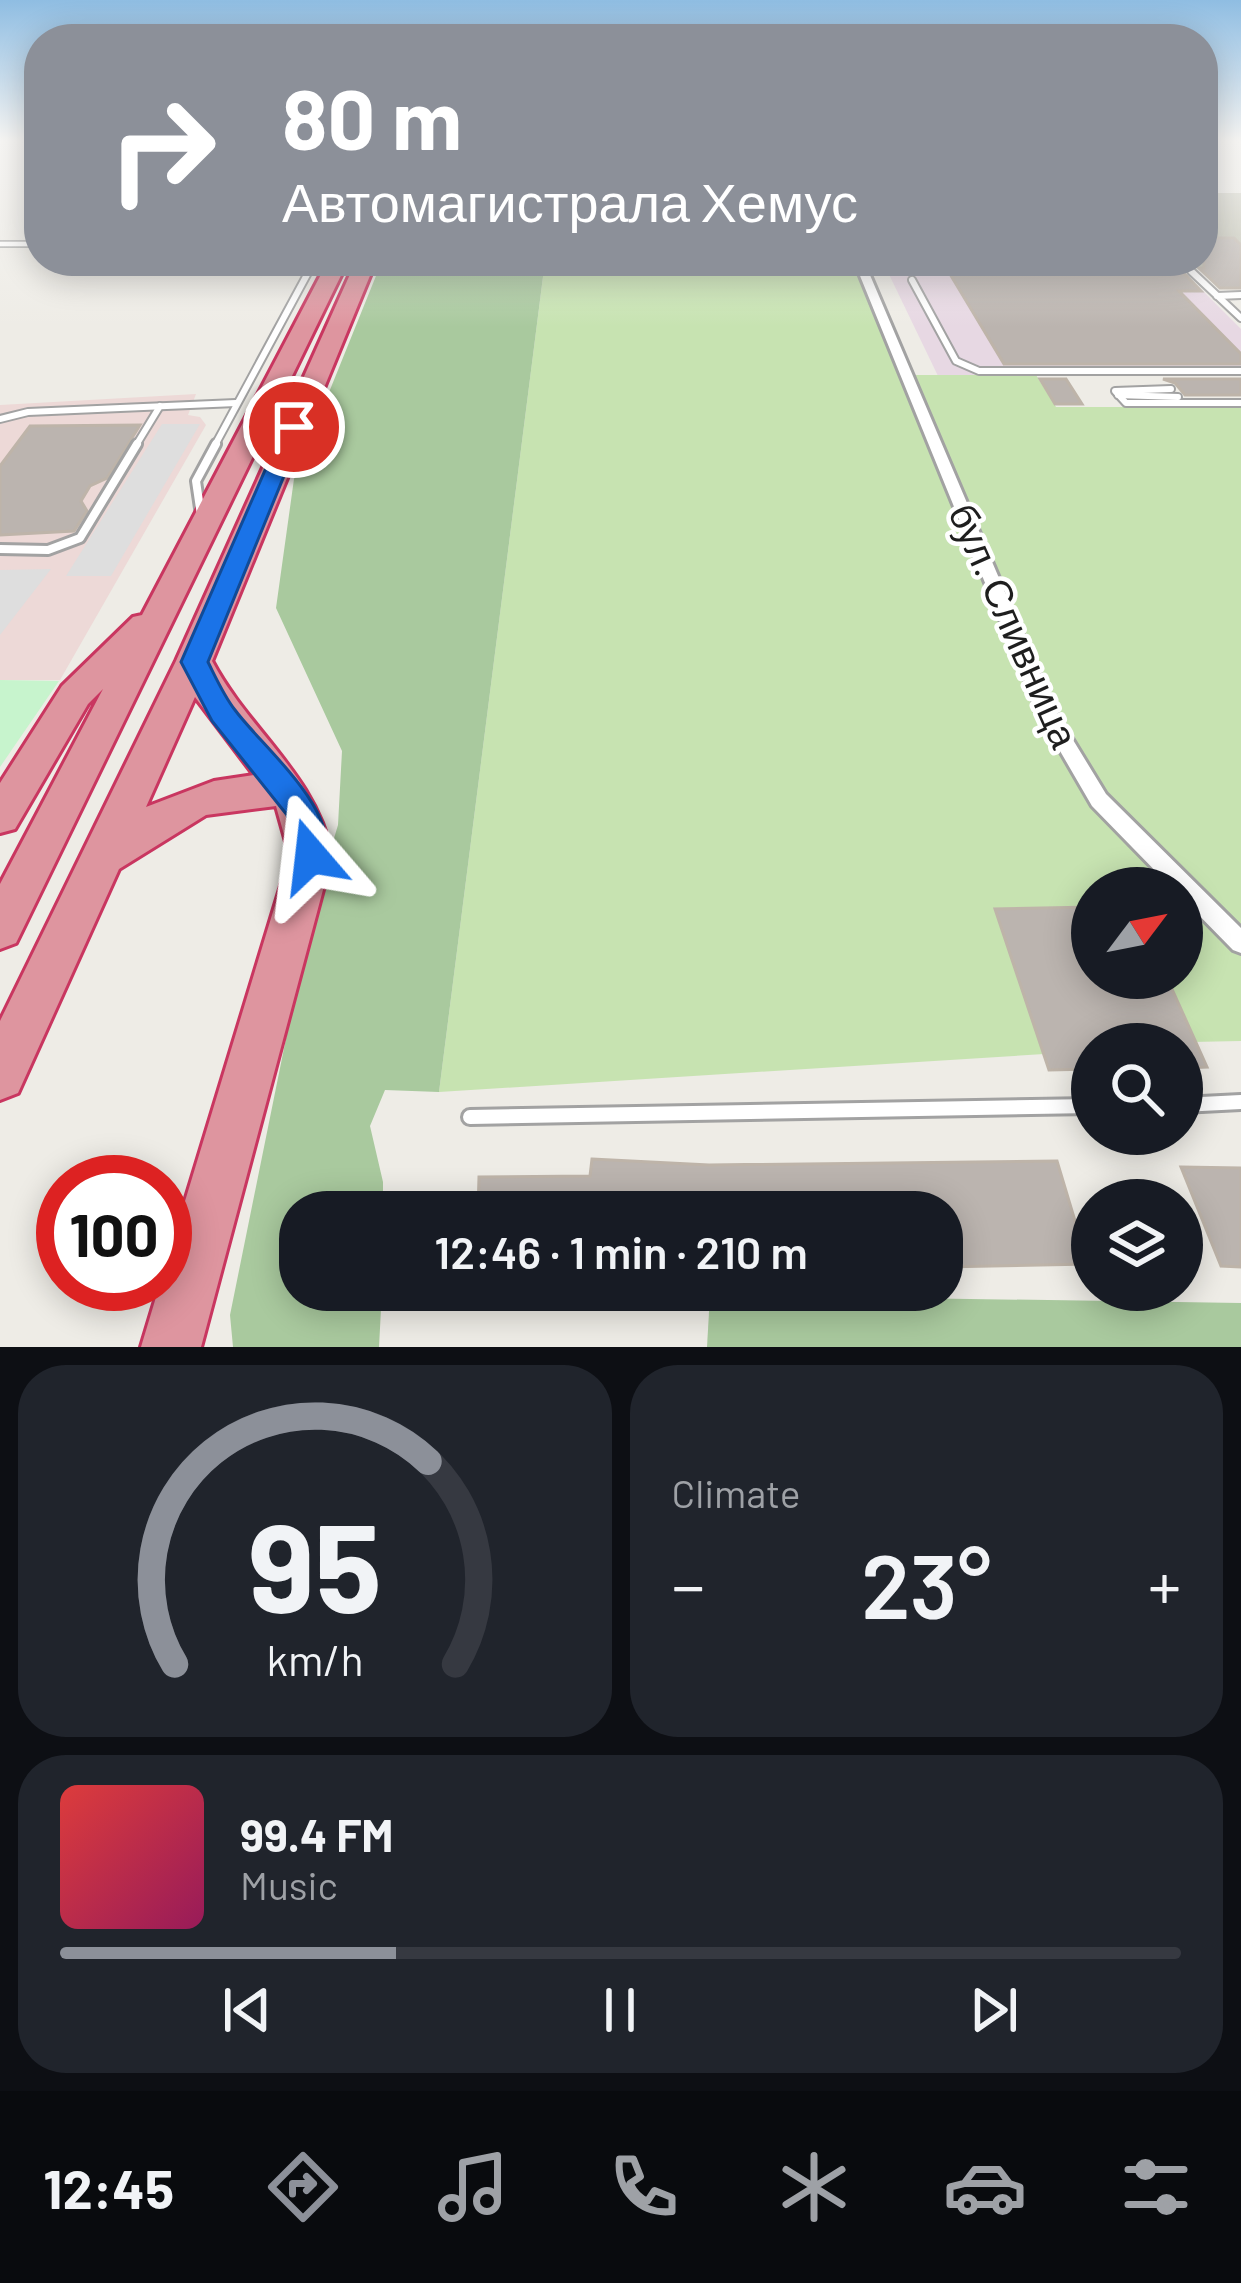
<!DOCTYPE html>
<html lang="en">
<head>
<meta charset="utf-8">
<style>
	:root { --surface:#171b24; --page:#20242c; --text:#f1f3f6; --muted:#9ea1a6; --line:#363941; --accent:#8c9099 }
	body { margin:0; font-family:Barlow,sans-serif; background:var(--page); color:var(--text); height:100vh; display:flex; flex-direction:column; font-size:45px; white-space:nowrap }
	* { box-sizing:border-box; margin:0 }
	p { font-size:39px; color:var(--muted) }
	.icon { flex:none; width:66px; height:66px; fill:none; stroke:currentColor; stroke-width:2; stroke-linecap:round; stroke-linejoin:round }
	.map { position:relative; height:1347px; overflow:hidden }
	.side { display:flex; flex-direction:column; gap:18px; padding:18px; background:#0d0f14; flex:1 }
	.side>* { flex:none }
	.hud { position:absolute; left:24px; top:24px; width:1194px; height:252px; border-radius:48px; box-shadow:0 6px 30px #0003; background:#8c9099; color:#fff; overflow:hidden }
	.needle { width:78px; rotate:58deg }
	.tools { position:absolute; left:1071px; top:867px; display:grid; gap:24px }
	.tools a { display:grid; place-items:center; width:132px; height:132px; border-radius:50%; background:var(--surface); box-shadow:0 6px 30px #0003; font-size:60px }
	.speed { position:absolute; left:36px; top:1155px; display:flex; gap:24px; font-size:60px; font-weight:700; text-align:center }
	.speed>* { display:grid; place-content:center; width:156px; height:156px; border-radius:50%; background:var(--surface); box-shadow:0 6px 30px #0003; line-height:1 }
	.speed .limit { border:18px solid #d22; background:#fff; color:#111 }
	.pin { position:absolute; display:grid; place-items:center; width:102px; height:102px; color:#fff; margin:-51px; border:6px solid #fff; border-radius:50%; box-shadow:0 3px 12px #0007 }
	.me { position:absolute; width:132px; margin:-66px; rotate:343deg; stroke-linejoin:round; filter:drop-shadow(0 0 9px #0008) }
	.turn { display:flex; align-items:center; gap:42px; height:252px; padding:0 60px; font-size:54px }
	.turn .icon { width:156px; height:156px; stroke-width:2.5 }
	.turn b { display:block; font-size:84px; line-height:102px }
	.big { font-size:90px; font-weight:600; line-height:1.1 }
	.side .card { flex:1; display:flex; flex-direction:column; justify-content:center; gap:18px; min-width:0; padding:0 42px; border-radius:48px; background:var(--page) }
	.side .dial { align-items:center; gap:0 }
	.dial svg { height:312px; overflow:visible; fill:none; stroke:var(--line); stroke-width:7; stroke-linecap:round; text-anchor:middle }
	.dial text { fill:var(--text); stroke:none }
	.song { display:flex; align-items:center; gap:36px }
	.cover { width:144px; height:144px; border-radius:18px; background:linear-gradient(135deg,hsl(0 70% 55%),hsl(330 70% 35%)) }
	.played { height:12px; border-radius:6px; background:linear-gradient(90deg,var(--accent) 30%,var(--line) 30%) }
	.keys { display:flex; justify-content:space-around; direction:ltr }
	.heat { display:flex; justify-content:space-between; align-items:center; font-size:66px; direction:ltr }
	.side .tiles { flex:1; display:grid; gap:18px; grid-template-columns:1fr 1fr }
	.card:last-child { grid-column:span 2 }
	.trip { position:absolute; left:279px; top:1191px; width:684px; height:120px; border-radius:48px; background:var(--surface); box-shadow:0 6px 30px #0003; font-weight:600; line-height:120px; text-align:center }
	.menu { display:flex; height:192px; justify-content:space-around; align-items:center; background:#090b0e; color:var(--muted) }
	.menu .icon { width:84px; height:84px }
	.menu .current { color:var(--accent) }
	.menu b { font-size:54px; color:var(--text) }
	.map>svg:first-child { display:block }
	.commercial { fill:#edd9d7 }
	.industrial { fill:#e7d8e3 }
	.construction { fill:#c1c2b2 }
	.grass { fill:#c7e3b1; fill-rule:evenodd }
	.forest { fill:#a9c99e }
	.park { fill:#c7f4cd }
	.parking { fill:#dedede }
	.building { fill:#bbb4af; stroke:#beb4a9; stroke-width:3 }
	.lines { fill:none; stroke-linecap:round; stroke-linejoin:round }
	.service-far3-casing { stroke:#a2a2a2; stroke-width:8 }
	.service-far2-casing { stroke:#a2a2a2; stroke-width:10 }
	.service-far1-casing { stroke:#a2a2a2; stroke-width:14 }
	.service-casing { stroke:#a2a2a2; stroke-width:20 }
	.minor-casing { stroke:#a2a2a2; stroke-width:6 }
	.motorway-casing { stroke:#c93660; stroke-width:6 }
	.service-far3 { stroke:#fff; stroke-width:4.5 }
	.service-far2 { stroke:#fff; stroke-width:6 }
	.service-far1 { stroke:#fff; stroke-width:8 }
	.service { stroke:#fff; stroke-width:14 }
	.minor { fill:#fff; fill-rule:evenodd }
	.motorway { fill:#de959f; fill-rule:evenodd }
	.route { fill:#1a73e8; stroke:#114b97; stroke-width:3 }
	.labels { text-anchor:middle; dominant-baseline:central; stroke-width:9; stroke-linejoin:round; paint-order:stroke }
	.street-label { font-size:39px; fill:#1e1e1e; stroke:#fff }
</style>
</head>
<body>
<div class="map">
<svg width="1241" height="1347" viewBox="0 0 1241 1347">
	<rect width="100%" height="100%" fill="#eeece6"/>
	<!-- commercial -->
	<path class="commercial" d="M196 394 188 415 200 417 206 425 60 680H0V405Z"/>
	<!-- industrial -->
	<path class="industrial" d="M884 264H1176L1241 329V375L938 376Z"/>
	<!-- construction -->
	<path class="construction" d="M1203 193H1241V285H1216L1189 261H1203Z"/>
	<!-- grass -->
	<path class="grass" d="M545 261H856L908 375H1036L1056 407H1241V1041L1092 1044V1051L439 1092ZM1092 888H1182V978H1092Z"/>
	<!-- forest -->
	<g class="forest">
		<path d="M382 261H545L439 1092 385 1090 370 1126 383 1182V1212H300V1290H382L379 1347H233L230 1315 311 915 338 825 342 751 276 608 294 479Z"/>
		<path d="M710 1295 1241 1303V1347H707Z"/>
	</g>
	<!-- park -->
	<path class="park" d="M0 680 59 681 0 767Z"/>
	<!-- parking -->
	<g class="parking">
		<path d="M162 424H200L111 576H66Z"/>
		<path d="M51 569 0 635V570Z"/>
	</g>
	<!-- building -->
	<g class="building">
		<path d="M1203 238H1234L1241 245V288H1220L1199 268H1204Z"/>
		<path d="M1179 268 1201 291H1179L1241 354V364H1004L947 269Z"/>
		<path d="M1040 379H1066L1082 404H1055Z"/>
		<path d="M1163 379H1241V395H1185L1175 383Z"/>
		<path d="M140 425 107 478 90 486 81 501 87 511 74 531 0 535V466L30 426Z"/>
		<path d="M1092 907V978H1167L1207 1067 1182 1068V1044H1092V1069L1049 1070 995 909Z"/>
		<path d="M592 1159 709 1165 1057 1161 1088 1264 942 1267V1212H478L479 1177 590 1176Z"/>
		<path d="M1181 1167 1241 1168V1267L1221 1266Z"/>
	</g>
	<g class="lines">
		<defs>
			<g id="service-far3">
				<path d="M0 244H39"/>
				<path d="M1181 261 1194 274"/>
				<path d="M307 274 314 261"/>
			</g>
			<g id="service-far2">
				<path d="M1191 271 1241 318"/>
				<path d="M912 280 956 361 979 371H1241"/>
				<path d="M1217 296 1241 295"/>
				<path d="M1171 389 1115 391 1126 403H1241"/>
				<path d="M1118 395 1178 397"/>
				<path d="M0 419 28 412 236 403"/>
				<path d="M135 447 160 406"/>
				<path d="M214 447 309 271"/>
			</g>
			<g id="service-far1">
				<path d="M201 515 196 481 216 444"/>
				<path d="M0 549 48 550 80 538 137 444"/>
			</g>
			<g id="service">
				<path d="M1182 1105 1241 1102"/>
				<path d="M470 1117 1092 1106"/>
			</g>
			<path id="minor" d="M854 261H864L1056 712 1106 794 1241 928V953L1233 950 1182 898V888H1172L1092 806 1038 713Z"/>
			<g id="motorway">
				<path d="M328 261H348L16 943 0 949V884L103 689 88 704 15 829 0 833V783L62 686 133 617 142 615Z"/>
				<path d="M356 261H376L212 661C249 731 316 775 332 856L201 1347H141L160 1284H165V1267L290 856 276 806 206 815 119 869 18 1093 0 1100V1021L176 661ZM195 697 254 775 214 781 146 807Z"/>
			</g>
		</defs>
		<!-- service-far3 casing -->
		<use href="#service-far3" class="service-far3-casing"/>
		<!-- service-far2 casing -->
		<use href="#service-far2" class="service-far2-casing"/>
		<!-- service-far1 casing -->
		<use href="#service-far1" class="service-far1-casing"/>
		<!-- service casing -->
		<use href="#service" class="service-casing"/>
		<!-- minor casing -->
		<use href="#minor" class="minor-casing"/>
		<!-- motorway casing -->
		<use href="#motorway" class="motorway-casing"/>
		<!-- service-far3 -->
		<use href="#service-far3" class="service-far3"/>
		<!-- service-far2 -->
		<use href="#service-far2" class="service-far2"/>
		<!-- service-far1 -->
		<use href="#service-far1" class="service-far1"/>
		<!-- service -->
		<use href="#service" class="service"/>
		<!-- minor -->
		<use href="#minor" class="minor"/>
		<!-- motorway -->
		<use href="#motorway" class="motorway"/>
	</g>
	<!-- sky -->
	<linearGradient id="sky" x2="0" y2="1"><stop stop-color="#8fbde2"/><stop offset="0.43" stop-color="#f7f6f4"/><stop offset="1" stop-color="#f7f6f4" stop-opacity="0"/></linearGradient>
	<rect width="1241" height="327" fill="url(#sky)"/>
	<!-- route -->
	<path class="route" d="M294 420 304 427 208 662C216 678 224 696 235 710 262 747 347 815 322 865L311 869 299 865 287 815 212 721 181 662 284 427Z"/>
	<g class="labels">
		<!-- street labels -->
		<g class="street-label">
			<text transform="translate(1015 625) rotate(66)">бул. Сливница</text>
		</g>
	</g>
</svg>
<div class="tools">
<a><svg class="needle" viewBox="-14 -14 28 28"><path d="M0-13l5 13h-10z" fill="#e53935"/><path d="M0 13l5-13h-10z" fill="#9ea1a6"/></svg></a>
<a><svg class="icon" aria-label="search" viewBox="0 0 24 24"><circle cx="10" cy="10" r="6"/><path d="M15 15l6 6"/></svg></a>
<a><svg class="icon" aria-label="layers" viewBox="0 0 24 24"><path d="M12 4l9 5-9 5-9-5zM3 14l9 5 9-5"/></svg></a>
</div>
<div class="speed"><div class="limit">100</div></div>
<div class="pin" style="left:294px;top:427px;background:#d93025"><svg class="icon" aria-label="arrive" viewBox="0 0 24 24"><path d="M6 21V4h12l-3 4 3 4H6"/></svg></div>
<svg class="me" style="left:311px;top:856px" viewBox="-20 -20 40 40"><path d="M0-17L14 15 0 8-14 15z" fill="#1a73e8" stroke="#fff" stroke-width="4"/></svg>
<div class="trip">12:46 · 1 min · 210 m</div>
<div class="hud">
<div class="turn"><svg class="icon" aria-label="right" viewBox="0 0 24 24"><path d="M7 20v-9h11M14 6l5 5-5 5"/></svg><div><b>80 m</b>Автомагистрала Хемус</div></div>
</div>
</div>
<section class="side">
<div class="tiles">
<div class="card dial"><svg viewBox="0 0 100 80">
<path d="M14 69A42 42 0 1 1 86 69"/>
<path d="M14 69A42 42 0 0 1 79 17" stroke="#8c9099"/>
<text x="50" y="56" font-size="32" font-weight="700">95</text>
<text x="50" y="72" font-size="11">km/h</text>
</svg></div>
<div class="card"><p>Climate</p>
<div class="heat"><a>−</a><b class="big">23°</b><a>+</a></div>
</div>
<div class="card">
<div class="song"><i class="cover"></i><div><b>99.4 FM</b><p>Music</p></div></div>
<div class="played"></div>
<div class="keys"><svg class="icon" aria-label="previous" viewBox="0 0 24 24"><path d="M18 5L8 12l10 7zM5 5v14"/></svg><svg class="icon" aria-label="pause" viewBox="0 0 24 24"><path d="M8 5v14M16 5v14"/></svg><svg class="icon" aria-label="next" viewBox="0 0 24 24"><path d="M6 5l10 7-10 7zM19 5v14"/></svg></div>
</div>
</div>
</section>
<nav class="menu">
<b>12:45</b>
<svg class="icon current" aria-label="directions" viewBox="0 0 24 24"><path d="M12 3l9 9-9 9-9-9zM9 14v-3h6M13 9l2 2-2 2"/></svg>
<svg class="icon" aria-label="music" viewBox="0 0 24 24"><path d="M9 18V5l10-2v13"/><circle cx="6" cy="18" r="3"/><circle cx="16" cy="16" r="3"/></svg>
<svg class="icon" aria-label="phone" viewBox="0 0 24 24"><path d="M5 4h4l2 5-3 2q2 4 5 5l2-3 5 2v4C11 20 4 13 5 4z"/></svg>
<svg class="icon" aria-label="climate" viewBox="0 0 24 24"><path d="M12 3v18M4 7l16 10M4 17L20 7"/></svg>
<svg class="icon" aria-label="car" viewBox="0 0 24 24"><path d="M5 17H2v-5l4-1 3-4h7l3 4 3 1v5h-3M9 17h6M6 11h13"/><circle cx="7" cy="17" r="2"/><circle cx="17" cy="17" r="2"/></svg>
<svg class="icon" aria-label="filters" viewBox="0 0 24 24"><path d="M4 7h16M4 17h16"/><circle cx="9" cy="7" r="2"/><circle cx="15" cy="17" r="2"/></svg>
</nav>
</body>
</html>
